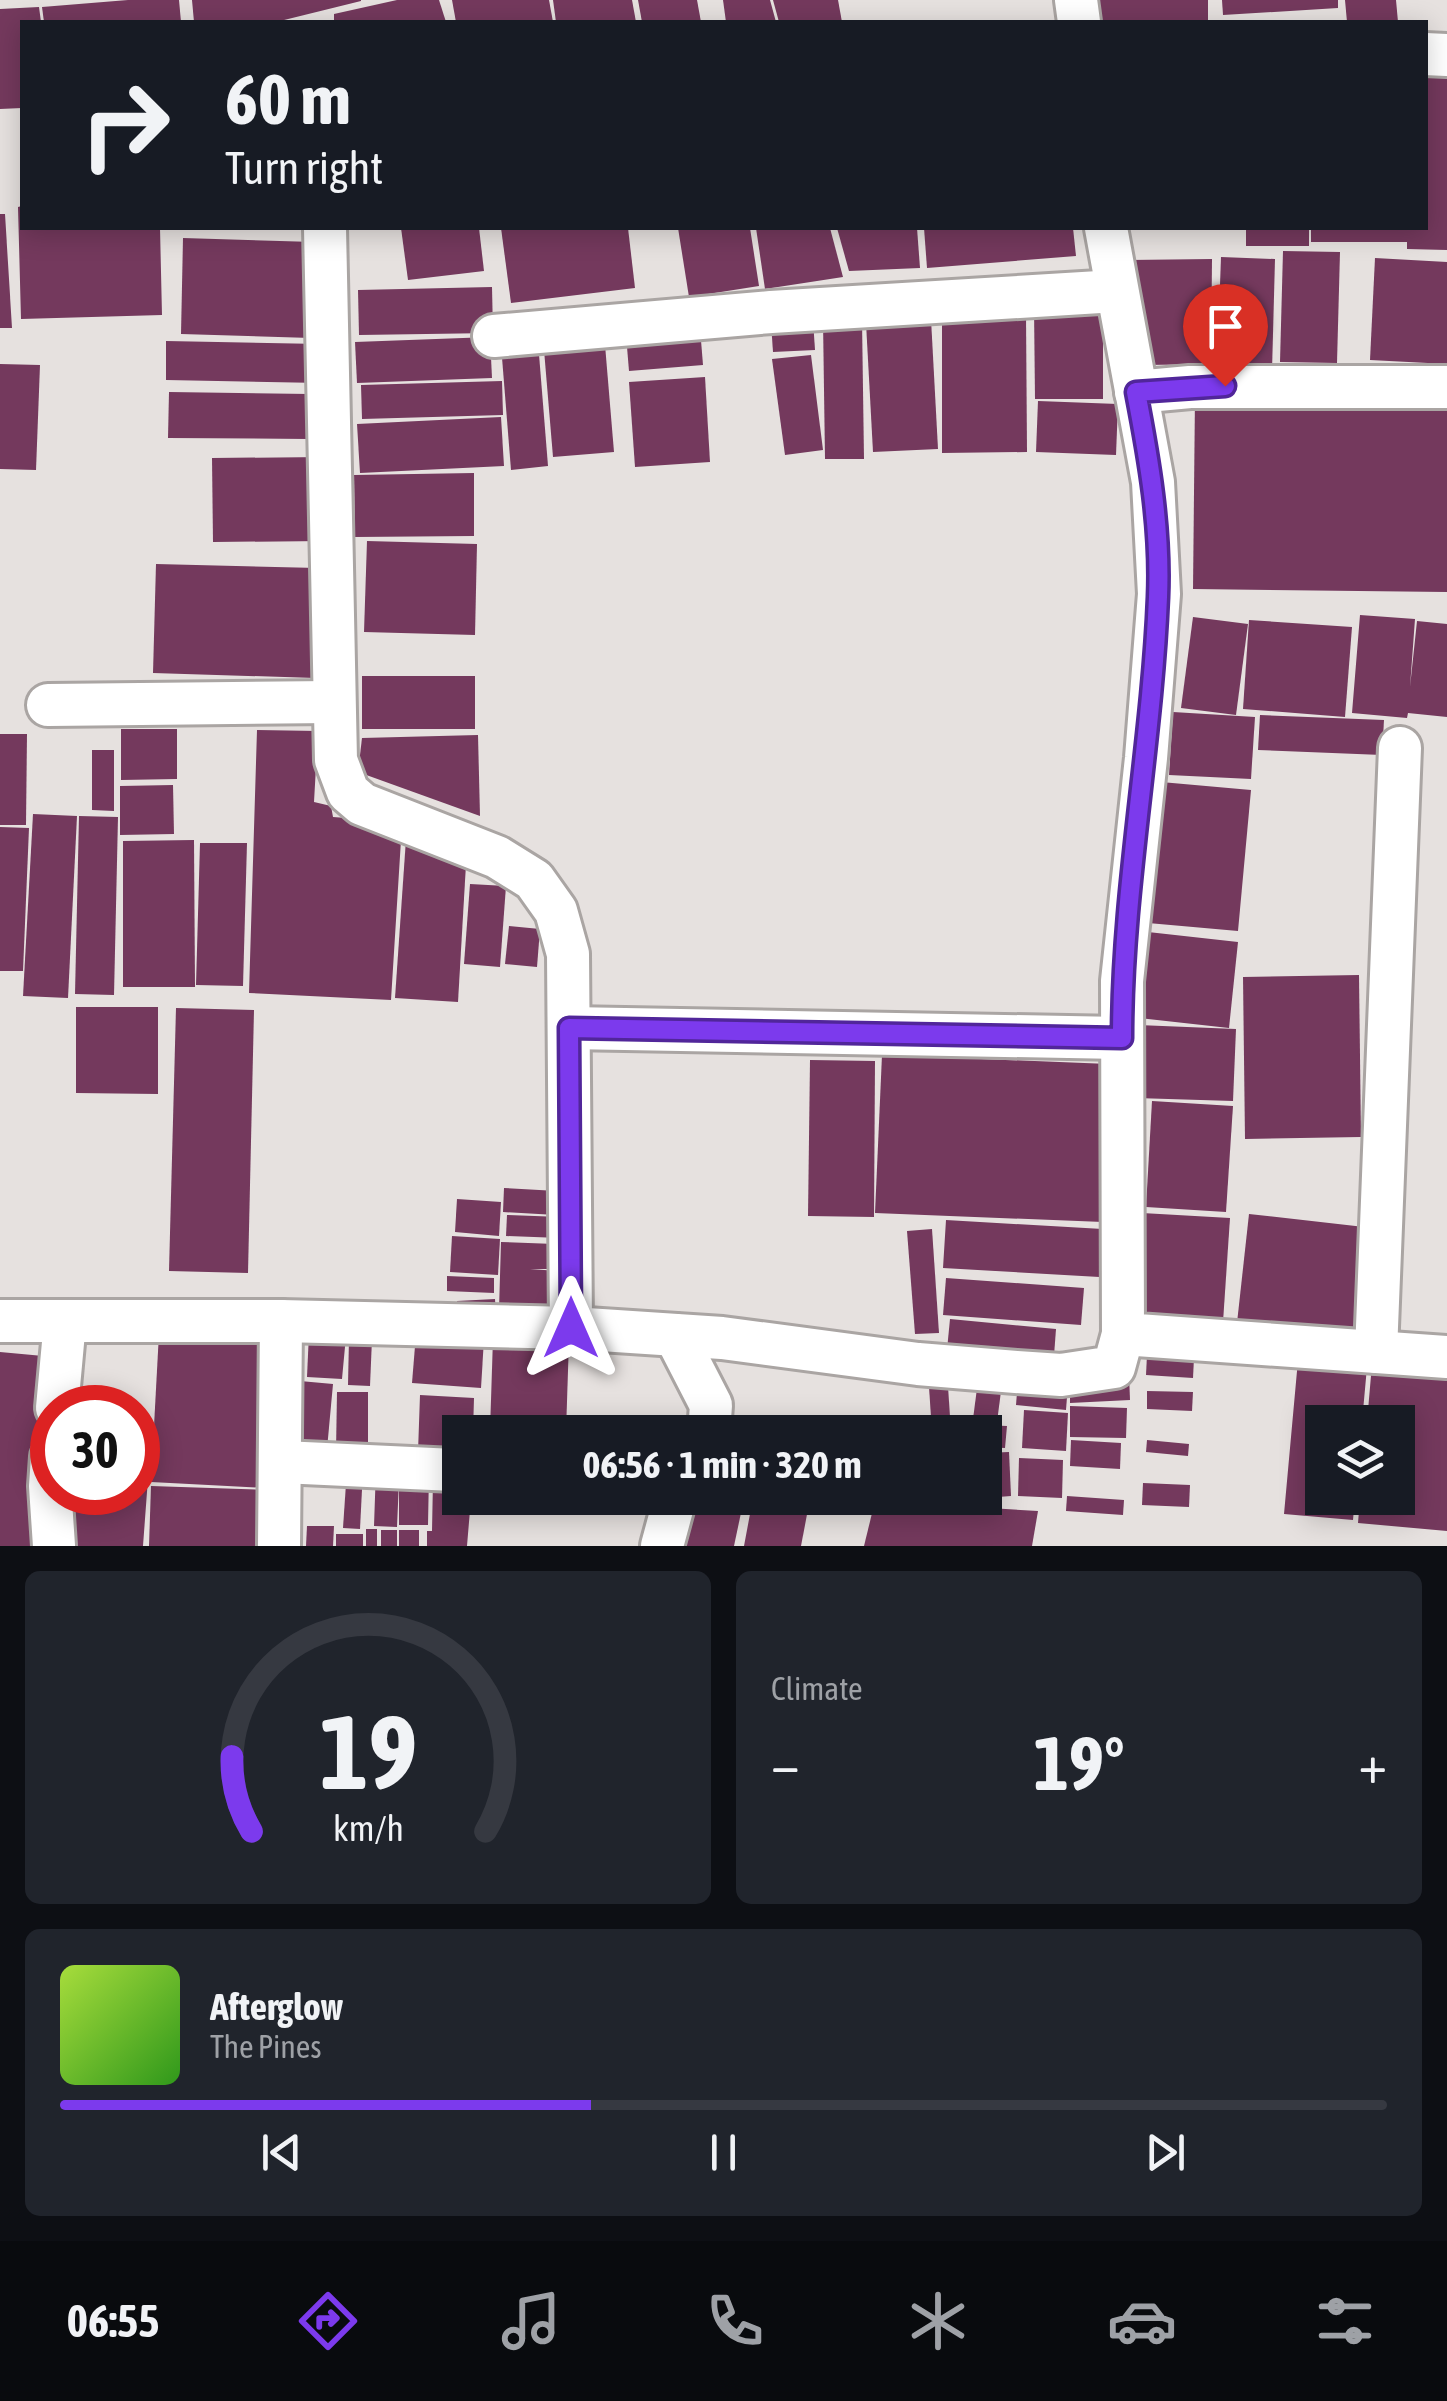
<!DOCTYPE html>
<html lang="en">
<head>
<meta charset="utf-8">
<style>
	:root { --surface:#171b24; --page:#20242c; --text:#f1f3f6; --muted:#9ea1a6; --line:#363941; --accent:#7c3aed }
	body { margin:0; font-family:"Asap Condensed",sans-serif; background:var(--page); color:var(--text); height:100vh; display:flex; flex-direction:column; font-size:38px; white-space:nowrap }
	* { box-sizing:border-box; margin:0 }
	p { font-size:32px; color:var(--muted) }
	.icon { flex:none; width:55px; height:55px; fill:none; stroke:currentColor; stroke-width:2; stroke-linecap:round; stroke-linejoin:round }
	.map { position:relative; height:1546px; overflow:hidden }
	.drawer { display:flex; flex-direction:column; gap:25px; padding:25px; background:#0d0f14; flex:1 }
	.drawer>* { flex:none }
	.hud { position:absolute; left:20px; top:20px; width:1408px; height:210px; border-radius:0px; box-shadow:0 5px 25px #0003; background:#171b24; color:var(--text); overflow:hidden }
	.fabs { position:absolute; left:1305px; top:1405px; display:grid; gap:20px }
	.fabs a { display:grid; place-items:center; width:110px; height:110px; border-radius:0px; background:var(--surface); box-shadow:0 5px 25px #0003; font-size:50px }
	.speed { position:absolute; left:30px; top:1385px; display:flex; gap:20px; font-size:50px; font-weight:700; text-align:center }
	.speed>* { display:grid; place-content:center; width:130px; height:130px; border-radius:50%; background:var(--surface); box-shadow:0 5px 25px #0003; line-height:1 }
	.speed .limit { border:15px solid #d22; background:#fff; color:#111 }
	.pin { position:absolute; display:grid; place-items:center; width:85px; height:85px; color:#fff; margin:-102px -42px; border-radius:50% 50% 50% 0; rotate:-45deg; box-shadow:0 0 10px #0007 }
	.pin .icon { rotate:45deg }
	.me { position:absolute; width:110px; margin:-55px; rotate:0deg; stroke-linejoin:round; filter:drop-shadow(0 0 8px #0008) }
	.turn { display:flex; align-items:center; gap:35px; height:210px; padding:0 40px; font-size:45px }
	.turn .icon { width:130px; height:130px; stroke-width:2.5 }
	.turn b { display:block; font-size:70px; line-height:85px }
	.big { font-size:75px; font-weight:700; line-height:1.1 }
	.drawer .card { flex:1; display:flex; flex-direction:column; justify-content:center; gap:15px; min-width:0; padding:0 35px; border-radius:15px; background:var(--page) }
	.drawer .dial { align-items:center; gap:0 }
	.dial svg { height:260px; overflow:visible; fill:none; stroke:var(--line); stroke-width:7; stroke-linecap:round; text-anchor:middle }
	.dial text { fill:var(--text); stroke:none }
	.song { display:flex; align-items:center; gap:30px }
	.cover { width:120px; height:120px; border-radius:15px; background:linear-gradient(135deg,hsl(80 70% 55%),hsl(110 70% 35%)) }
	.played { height:10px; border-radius:5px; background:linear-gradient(90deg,var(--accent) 40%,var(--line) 40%) }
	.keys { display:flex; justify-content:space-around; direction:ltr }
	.heat { display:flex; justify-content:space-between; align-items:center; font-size:55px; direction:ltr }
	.drawer .tiles { flex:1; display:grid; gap:25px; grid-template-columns:1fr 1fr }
	.card:last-child { grid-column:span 2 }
	.trip { position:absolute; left:442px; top:1415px; width:560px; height:100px; border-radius:0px; background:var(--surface); box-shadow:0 5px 25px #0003; font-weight:700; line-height:100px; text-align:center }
	.dock { display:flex; height:160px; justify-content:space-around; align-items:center; background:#090b0e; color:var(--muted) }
	.dock .icon { width:70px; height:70px }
	.dock .active { color:var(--accent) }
	.dock b { font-size:45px; color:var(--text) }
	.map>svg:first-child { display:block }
	.building { fill:#74395d }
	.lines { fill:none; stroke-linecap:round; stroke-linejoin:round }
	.minor-casing { stroke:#aaa5a3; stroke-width:48 }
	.minor { stroke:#fff; stroke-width:42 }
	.route-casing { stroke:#51269a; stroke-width:25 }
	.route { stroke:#7c3aed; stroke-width:18 }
</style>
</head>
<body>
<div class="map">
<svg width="1447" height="1546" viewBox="0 0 1447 1546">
	<rect width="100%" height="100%" fill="#e6e1df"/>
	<!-- building -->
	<g class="building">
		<path d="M128 0H179L181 22H44L42 7Z"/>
		<path d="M192 0H361V1L276 22H194Z"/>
		<path d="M397 0H439L446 22H334V14Z"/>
		<path d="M452 0H549L553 22H456Z"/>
		<path d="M553 0H632L636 22H556Z"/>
		<path d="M638 0H697L701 22H642Z"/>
		<path d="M723 0H770L776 22H726Z"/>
		<path d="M773 0H838L842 22H779Z"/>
		<path d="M1098 0H1208V22H1099Z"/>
		<path d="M1222 0H1338V8L1223 15Z"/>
		<path d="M1345 0H1396L1398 22H1347Z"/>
		<path d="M39 7 41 22H22V108L0 109V9Z"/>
		<path d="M1425 70 1447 71V250L1407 249V242H1311V228H1425Z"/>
		<path d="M22 206V228H160L162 315 21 319 18 207Z"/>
		<path d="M0 214H5L12 328H0Z"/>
		<path d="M401 228H479L484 271 408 280Z"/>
		<path d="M501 228H628L635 288 511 303Z"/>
		<path d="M678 228H750L759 286 689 297Z"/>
		<path d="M756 228H830L843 277 765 289Z"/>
		<path d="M837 228H917L920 268 849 271Z"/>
		<path d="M924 228H1073L1076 256 927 268Z"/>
		<rect x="1246" y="228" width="63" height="18"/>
		<path d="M183 238 314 242 311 338 181 334Z"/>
		<path d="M1283 251 1340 252 1337 363 1280 362Z"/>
		<path d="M1221 257 1275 259 1272 371 1217 369Z"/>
		<path d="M1375 258 1447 262V364L1370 360Z"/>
		<path d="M1212 259 1211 364 1146 365 1129 260Z"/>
		<path d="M492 287 493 333 359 335 358 290Z"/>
		<path d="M1034 307H1103V399H1035Z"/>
		<path d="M1026 315 1027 452 942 453V316Z"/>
		<path d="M931 319 938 449 873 452 866 323Z"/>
		<path d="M813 320 815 350 773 352 771 323Z"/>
		<path d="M823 320H862L864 459H825Z"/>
		<path d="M700 328 703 365 629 371 626 335Z"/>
		<path d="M604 333 614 452 553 457 543 338Z"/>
		<path d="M490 337 492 378 357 383 355 342Z"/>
		<path d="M166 341 321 344V383L166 380Z"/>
		<path d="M538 342 548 466 511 470 501 345Z"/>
		<path d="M811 355 823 450 785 455 772 359Z"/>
		<path d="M0 364 40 365 36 470 0 469Z"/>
		<path d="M705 377 710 462 635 467 629 382Z"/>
		<path d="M502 381 503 415 362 419 361 385Z"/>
		<path d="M169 392 310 394 309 439 168 438Z"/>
		<path d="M1195 397 1447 401V592L1193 589Z"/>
		<path d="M1038 401 1118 404 1116 455 1036 452Z"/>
		<path d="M501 417 504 466 360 473 357 424Z"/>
		<path d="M324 457 325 541 213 542 212 458Z"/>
		<path d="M474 473V536L355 537 354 475Z"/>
		<path d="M367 541 477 544 475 635 364 632Z"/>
		<path d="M156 564 318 568 315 678 153 673Z"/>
		<path d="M1360 615 1415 619 1410 687 1417 621 1447 624V717L1408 713 1407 718 1352 713Z"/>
		<path d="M1193 617 1248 624 1236 715 1181 708Z"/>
		<path d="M1249 620 1352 627 1345 717 1243 709Z"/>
		<rect x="362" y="676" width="113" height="53"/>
		<path d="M1173 712 1255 717 1251 779 1169 775Z"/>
		<path d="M1260 715 1384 720 1382 755 1258 750Z"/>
		<path d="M121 729H177V779L121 780Z"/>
		<path d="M257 730 318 731 314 802 331 806 333 817 360 819 401 840 391 1000 249 993Z"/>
		<path d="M0 734H27L26 825H0Z"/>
		<path d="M478 735 480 816 358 772 362 738Z"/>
		<path d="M92 750H114V811L92 810Z"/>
		<path d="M1161 782 1251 790 1238 931 1148 923Z"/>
		<path d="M173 785 174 834 120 835V786Z"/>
		<path d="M33 814 77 816 68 998 23 996Z"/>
		<path d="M79 816 118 817 114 995 75 994Z"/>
		<path d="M0 827 29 828 23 971H0Z"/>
		<path d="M406 839 466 864 458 1002 395 998Z"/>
		<path d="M194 840 195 987H123V841Z"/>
		<path d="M200 843H247L243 986 196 985Z"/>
		<path d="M470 884 506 886 500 967 464 964Z"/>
		<path d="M509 926 540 929 537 967 505 964Z"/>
		<path d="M1148 932 1238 942 1229 1028 1139 1018Z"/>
		<path d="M1359 975 1361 1137 1245 1139 1243 977Z"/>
		<path d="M76 1007H158V1094L76 1093Z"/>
		<path d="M176 1008 254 1010 248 1273 169 1271Z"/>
		<path d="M1138 1025 1236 1029 1233 1101 1136 1098Z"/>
		<path d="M882 1055 1109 1064 1103 1222 875 1213Z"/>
		<path d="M810 1060 875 1061 874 1217 808 1216Z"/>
		<path d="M1152 1101 1233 1106 1226 1212 1146 1207Z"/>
		<path d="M504 1188 557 1191 556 1215 503 1212Z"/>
		<path d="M457 1199 501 1202 499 1236 455 1232Z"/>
		<path d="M1142 1213 1230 1218 1223 1322 1135 1317Z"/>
		<path d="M1249 1214 1373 1228 1360 1345 1236 1332Z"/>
		<path d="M507 1215 561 1217 560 1238 506 1236Z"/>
		<path d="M946 1220 1120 1230 1117 1278 943 1268Z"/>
		<path d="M932 1229 939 1333 915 1334 907 1231Z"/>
		<path d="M452 1236 500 1239 498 1275 450 1272Z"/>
		<path d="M501 1242 555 1244 554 1269H530L558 1271 555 1314 499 1310Z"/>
		<path d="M447 1276 494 1278V1293L447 1291Z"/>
		<path d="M946 1278 1084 1288 1081 1325 943 1315Z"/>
		<path d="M495 1299 496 1314 457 1316V1301Z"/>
		<path d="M950 1319 1056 1329 1053 1369 946 1360Z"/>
		<path d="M159 1333 274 1339 266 1488 151 1482Z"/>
		<path d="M309 1333 346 1336 342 1379 307 1377Z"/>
		<path d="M416 1334 484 1339 481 1388 412 1383Z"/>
		<path d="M349 1338 372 1339 370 1386 348 1385Z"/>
		<path d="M493 1338 569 1340 566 1432 490 1431Z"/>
		<path d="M0 1352 54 1357 38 1546H0Z"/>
		<path d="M1147 1355 1194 1358 1193 1378 1146 1375Z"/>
		<path d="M1298 1360 1367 1367 1362 1422H1322V1498H1355L1353 1520 1284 1514Z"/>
		<path d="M1372 1364 1447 1370V1531L1358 1523 1360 1498H1398V1422H1367Z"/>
		<path d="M947 1371 951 1432H932L928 1372Z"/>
		<path d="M979 1373 1003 1376 997 1422 973 1419Z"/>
		<path d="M1129 1374 1130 1400 1070 1403V1377Z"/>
		<path d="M1018 1380 1068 1384 1066 1410 1016 1405Z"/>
		<path d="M300 1381 333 1384 327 1449 295 1446Z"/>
		<path d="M1147 1391 1193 1392 1192 1411 1147 1409Z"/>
		<path d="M337 1392H368V1451H336Z"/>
		<path d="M420 1395 474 1398 473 1432H460V1453L418 1452Z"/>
		<path d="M1070 1406 1127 1408 1126 1438 1070 1437Z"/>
		<path d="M1024 1410 1068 1413 1066 1451 1022 1448Z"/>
		<path d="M959 1424 1007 1426 1005 1448 985 1447V1432H958Z"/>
		<path d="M138 1437 151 1438 143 1546H56L61 1492H138Z"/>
		<path d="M1071 1440 1121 1443 1120 1469 1070 1466Z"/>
		<path d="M1147 1440 1189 1444 1188 1456 1146 1452Z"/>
		<path d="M1009 1452 1011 1496 985 1498V1453Z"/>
		<path d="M1019 1458 1063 1460 1062 1498 1018 1496Z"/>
		<path d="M376 1468 429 1473 428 1525H399V1481L397 1527 374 1526Z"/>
		<path d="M347 1469 363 1470 360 1529 343 1528Z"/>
		<path d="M433 1481H460V1498H471L467 1546H427V1531H432Z"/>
		<path d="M1143 1483 1190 1485 1189 1507 1142 1505Z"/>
		<path d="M151 1486 272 1490 271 1546H149Z"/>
		<path d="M1067 1496 1124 1500 1123 1515 1066 1511Z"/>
		<path d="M685 1498 742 1508 734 1546H672Z"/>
		<path d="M753 1498H778L809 1504 801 1546H744Z"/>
		<path d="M875 1501 1038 1511 1032 1546H864Z"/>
		<path d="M307 1526H334L333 1546H306Z"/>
		<rect x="366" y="1529" width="11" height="17"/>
		<rect x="381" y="1530" width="16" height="16"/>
		<rect x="399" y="1530" width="20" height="16"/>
		<rect x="336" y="1534" width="27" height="12"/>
	</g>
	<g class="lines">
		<defs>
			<g id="minor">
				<path d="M1076 0 1079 22"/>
				<path d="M1425 54 1447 55"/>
				<path d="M325 228 336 760 348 792 362 804 497 857 534 880 556 911 568 954 571 1328"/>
				<path d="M1106 228 1153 482 1159 594 1146 758 1122 981 1123 1334 1447 1357"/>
				<path d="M494 336 771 312 1116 291"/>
				<path d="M1136 392 1190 387H1447"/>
				<path d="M48 705 332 702"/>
				<path d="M569 1028 1121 1038"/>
				<path d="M0 1321H281L571 1328 722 1338 918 1364 1016 1372 1061 1375 1114 1367 1123 1334"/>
				<path d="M675 1335 711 1405 709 1432"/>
				<path d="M1376 1352 1400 748"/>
				<path d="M57 1408 65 1321"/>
				<path d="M52 1457 50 1486 54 1546"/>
				<path d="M282 1462 454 1470"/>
				<path d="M279 1546 281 1321"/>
				<path d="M662 1546 675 1498"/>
			</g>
		</defs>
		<!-- minor casing -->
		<use href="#minor" class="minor-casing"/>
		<!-- minor -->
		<use href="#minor" class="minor"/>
	</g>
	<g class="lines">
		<defs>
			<path id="route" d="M571 1328 569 1028 1122 1038C1122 891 1152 744 1158 597 1161 528 1149 459 1136 392L1225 386"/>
		</defs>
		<!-- route casing -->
		<use href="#route" class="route-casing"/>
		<!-- route -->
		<use href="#route" class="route"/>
	</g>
</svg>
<div class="fabs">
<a><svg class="icon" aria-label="layers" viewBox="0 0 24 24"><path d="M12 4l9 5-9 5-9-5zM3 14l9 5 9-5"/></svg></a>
</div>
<div class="speed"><div class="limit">30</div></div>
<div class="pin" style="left:1225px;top:386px;background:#d93025"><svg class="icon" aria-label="arrive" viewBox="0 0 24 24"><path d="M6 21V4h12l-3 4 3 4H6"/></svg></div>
<svg class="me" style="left:571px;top:1328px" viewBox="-20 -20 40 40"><path d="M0-17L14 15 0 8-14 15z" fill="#7c3aed" stroke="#fff" stroke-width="4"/></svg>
<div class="trip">06:56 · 1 min · 320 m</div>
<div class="hud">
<div class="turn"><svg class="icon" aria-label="right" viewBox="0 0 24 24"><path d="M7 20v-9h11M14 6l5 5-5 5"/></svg><div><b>60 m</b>Turn right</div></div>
</div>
</div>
<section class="drawer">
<div class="tiles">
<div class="card dial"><svg viewBox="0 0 100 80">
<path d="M14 69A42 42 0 1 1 86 69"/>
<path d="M14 69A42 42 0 0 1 8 46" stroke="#7c3aed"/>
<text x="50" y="56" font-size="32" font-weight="700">19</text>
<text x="50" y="72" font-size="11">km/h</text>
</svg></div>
<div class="card"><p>Climate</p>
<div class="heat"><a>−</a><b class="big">19°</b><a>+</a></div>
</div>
<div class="card">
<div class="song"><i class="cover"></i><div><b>Afterglow</b><p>The Pines</p></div></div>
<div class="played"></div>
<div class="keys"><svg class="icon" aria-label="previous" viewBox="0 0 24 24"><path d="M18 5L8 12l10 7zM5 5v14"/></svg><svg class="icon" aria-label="pause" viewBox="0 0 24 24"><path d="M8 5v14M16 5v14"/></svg><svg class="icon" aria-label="next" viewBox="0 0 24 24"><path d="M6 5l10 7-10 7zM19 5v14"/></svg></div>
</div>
</div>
</section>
<nav class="dock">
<b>06:55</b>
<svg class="icon active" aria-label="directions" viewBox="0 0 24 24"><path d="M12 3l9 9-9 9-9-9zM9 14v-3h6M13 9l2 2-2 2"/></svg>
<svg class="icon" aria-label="music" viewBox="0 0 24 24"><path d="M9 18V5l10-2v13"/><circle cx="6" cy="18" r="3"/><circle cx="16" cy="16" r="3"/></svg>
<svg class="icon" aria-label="phone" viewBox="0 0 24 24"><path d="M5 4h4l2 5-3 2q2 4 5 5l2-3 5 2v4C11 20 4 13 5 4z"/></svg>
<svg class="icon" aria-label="climate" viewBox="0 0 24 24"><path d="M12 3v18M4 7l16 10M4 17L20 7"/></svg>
<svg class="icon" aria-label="car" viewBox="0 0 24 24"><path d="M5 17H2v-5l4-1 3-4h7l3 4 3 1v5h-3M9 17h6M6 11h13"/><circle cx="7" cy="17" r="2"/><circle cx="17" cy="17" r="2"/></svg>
<svg class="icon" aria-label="filters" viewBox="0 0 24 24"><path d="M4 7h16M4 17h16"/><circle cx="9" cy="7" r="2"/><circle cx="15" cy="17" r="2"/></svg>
</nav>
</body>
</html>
